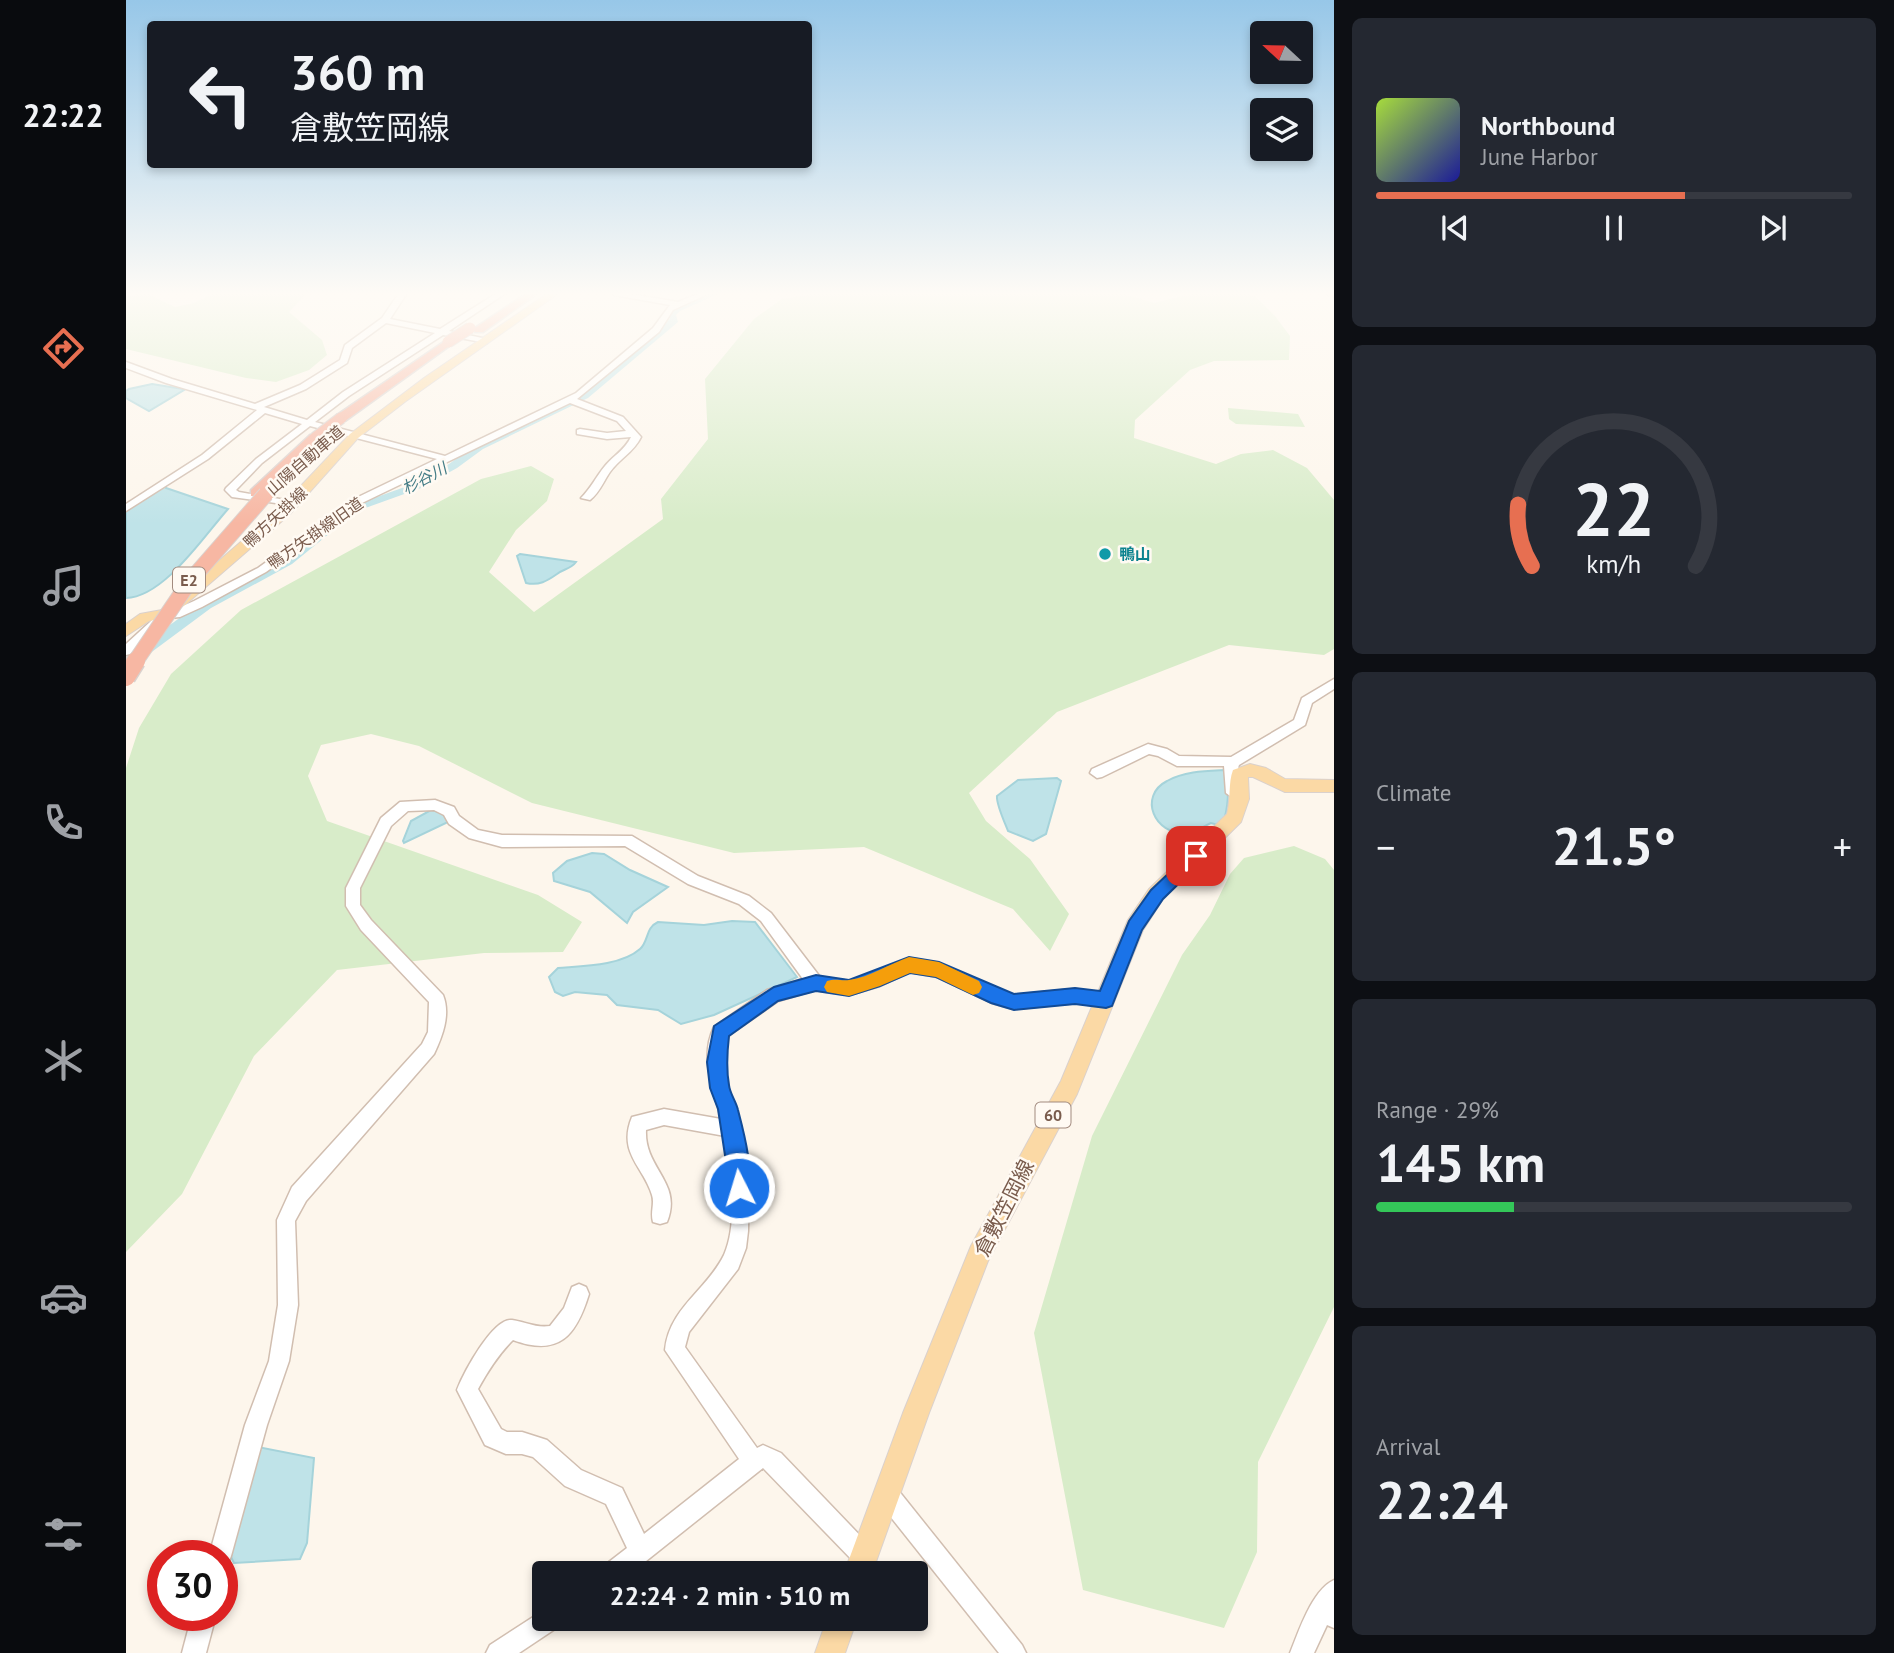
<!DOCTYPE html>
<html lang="en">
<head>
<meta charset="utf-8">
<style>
	:root { --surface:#171b24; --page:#242831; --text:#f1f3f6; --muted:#9ea1a6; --line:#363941; --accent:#e76f51 }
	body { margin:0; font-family:"PT Sans","Noto Sans JP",sans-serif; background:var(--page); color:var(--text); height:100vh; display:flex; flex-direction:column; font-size:26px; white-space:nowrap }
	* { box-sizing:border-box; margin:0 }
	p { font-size:23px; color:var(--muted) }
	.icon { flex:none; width:38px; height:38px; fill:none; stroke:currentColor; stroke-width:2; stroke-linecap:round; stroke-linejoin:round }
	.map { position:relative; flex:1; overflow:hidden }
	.panel { display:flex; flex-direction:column; gap:18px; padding:18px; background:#0d0f14; width:560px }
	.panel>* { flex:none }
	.guide { position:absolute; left:21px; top:21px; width:665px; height:147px; border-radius:7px; box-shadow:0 4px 10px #0003; background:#171b24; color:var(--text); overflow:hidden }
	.needle { width:46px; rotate:292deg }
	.fabs { position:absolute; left:1124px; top:21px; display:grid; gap:14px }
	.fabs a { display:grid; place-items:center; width:63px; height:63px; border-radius:7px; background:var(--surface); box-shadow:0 4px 10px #0003; font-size:35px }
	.speed { position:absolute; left:21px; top:1540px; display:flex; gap:14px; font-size:35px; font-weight:700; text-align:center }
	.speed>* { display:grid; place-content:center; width:91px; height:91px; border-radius:50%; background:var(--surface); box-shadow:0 4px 10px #0003; line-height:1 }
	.speed .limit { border:10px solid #d22; background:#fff; color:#111 }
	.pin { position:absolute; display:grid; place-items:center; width:60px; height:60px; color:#fff; margin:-30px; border-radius:14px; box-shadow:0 4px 10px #0006 }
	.me { position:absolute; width:77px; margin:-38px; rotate:355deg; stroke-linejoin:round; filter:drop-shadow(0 0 5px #0008) }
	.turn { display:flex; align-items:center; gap:24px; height:147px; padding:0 28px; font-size:32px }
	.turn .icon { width:91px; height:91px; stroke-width:2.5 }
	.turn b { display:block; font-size:49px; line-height:60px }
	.big { font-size:52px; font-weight:700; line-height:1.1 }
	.panel .card { flex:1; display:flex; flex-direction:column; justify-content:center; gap:10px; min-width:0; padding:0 24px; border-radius:10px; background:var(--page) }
	.panel .dial { align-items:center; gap:0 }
	.dial svg { height:182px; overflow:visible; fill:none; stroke:var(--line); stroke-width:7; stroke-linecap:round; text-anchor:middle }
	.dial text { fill:var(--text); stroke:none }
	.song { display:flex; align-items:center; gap:21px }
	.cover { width:84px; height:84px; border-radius:10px; background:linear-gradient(135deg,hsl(80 70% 55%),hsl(240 70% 35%)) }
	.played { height:7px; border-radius:4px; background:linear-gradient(90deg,var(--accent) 65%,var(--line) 65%) }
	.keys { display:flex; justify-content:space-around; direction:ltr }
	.heat { display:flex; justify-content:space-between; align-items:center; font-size:38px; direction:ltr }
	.charge { height:10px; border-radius:5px; background:linear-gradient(90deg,#34c759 29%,var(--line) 0) }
	.trip { position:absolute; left:406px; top:1561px; width:396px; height:70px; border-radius:7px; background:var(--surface); box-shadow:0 4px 10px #0003; font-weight:700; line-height:70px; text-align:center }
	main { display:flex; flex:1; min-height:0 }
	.tab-bar { display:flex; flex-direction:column; width:126px; justify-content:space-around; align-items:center; background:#090b0e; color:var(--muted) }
	.tab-bar .icon { width:49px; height:49px }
	.tab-bar .current { color:var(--accent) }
	.tab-bar b { font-size:32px; color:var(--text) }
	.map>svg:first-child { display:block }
	.green { fill:#d8ecc9 }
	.water { fill:#bfe3e8; stroke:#a5d3da; stroke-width:2 }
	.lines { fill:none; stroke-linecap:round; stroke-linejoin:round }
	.river { fill:#bfe3e8; fill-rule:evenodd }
	.minor-casing { stroke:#d1beb0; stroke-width:3 }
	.major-casing { stroke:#dad1cd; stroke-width:2 }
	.highway-casing { stroke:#dad1cd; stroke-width:3 }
	.minor { fill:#fff; fill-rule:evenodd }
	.major { fill:#fbd9a5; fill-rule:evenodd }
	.highway { fill:#f7b7a3; fill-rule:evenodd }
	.highway-bridge-far2-casing { stroke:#dad1cd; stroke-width:13; stroke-linecap:butt }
	.highway-bridge-far1-casing { stroke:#dad1cd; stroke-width:17; stroke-linecap:butt }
	.highway-bridge-casing { stroke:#dad1cd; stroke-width:21; stroke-linecap:butt }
	.highway-bridge-far2 { stroke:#f7b7a3; stroke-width:11 }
	.highway-bridge-far1 { stroke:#f7b7a3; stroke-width:15 }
	.highway-bridge { stroke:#f7b7a3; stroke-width:18 }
	.route { fill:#1a73e8; stroke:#114b97; stroke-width:2 }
	.slow { fill:#f59e0b }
	.culture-dot { fill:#0f9aa8; stroke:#fffaf3; stroke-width:2.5 }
	.labels { text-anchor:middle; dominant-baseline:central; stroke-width:5; stroke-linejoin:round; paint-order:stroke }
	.far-street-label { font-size:16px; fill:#7a5c4d; stroke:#fffaf3 }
	.far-water-label { font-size:16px; font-style:italic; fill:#437c86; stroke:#fffaf3 }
	.far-culture-label { font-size:16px; font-weight:bold; fill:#0d838f; stroke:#fffaf3; text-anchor:start }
	.shield { fill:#fffaf3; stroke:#a28b7f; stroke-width:2 }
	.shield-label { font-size:16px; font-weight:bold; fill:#7a5c4d }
	.near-street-label { font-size:21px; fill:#7a5c4d; stroke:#fffaf3 }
</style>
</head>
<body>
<main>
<nav class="tab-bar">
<b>22:22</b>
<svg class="icon current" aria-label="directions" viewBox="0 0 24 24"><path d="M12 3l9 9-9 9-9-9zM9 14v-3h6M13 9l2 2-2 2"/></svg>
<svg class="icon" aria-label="music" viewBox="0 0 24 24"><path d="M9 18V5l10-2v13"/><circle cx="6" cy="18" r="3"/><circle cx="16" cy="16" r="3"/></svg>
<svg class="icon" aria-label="phone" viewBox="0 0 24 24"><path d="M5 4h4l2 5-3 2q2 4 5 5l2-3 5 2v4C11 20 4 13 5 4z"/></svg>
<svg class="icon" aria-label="climate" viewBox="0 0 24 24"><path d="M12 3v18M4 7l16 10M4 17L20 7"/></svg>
<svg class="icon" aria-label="car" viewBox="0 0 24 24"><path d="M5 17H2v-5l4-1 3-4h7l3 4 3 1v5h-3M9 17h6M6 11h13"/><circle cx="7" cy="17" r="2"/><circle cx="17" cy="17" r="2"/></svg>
<svg class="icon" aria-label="filters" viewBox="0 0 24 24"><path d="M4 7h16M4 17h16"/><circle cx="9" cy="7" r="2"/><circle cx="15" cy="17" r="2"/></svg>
</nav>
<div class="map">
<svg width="1208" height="1653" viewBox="0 0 1208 1653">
	<rect width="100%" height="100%" fill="#fdf6ec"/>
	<!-- green -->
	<g class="green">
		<path d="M88 293H181L163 312 196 340 201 355 183 370 150 382 120 378 0 349V296L22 294 49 307 68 303Z"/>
		<path d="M695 293H995L1028 303 1069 293H1115L1129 296 1149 316 1164 336 1163 360 1088 361 1064 370 1009 420 1008 438 1090 464 1115 454 1147 450 1181 468 1208 500V649L1198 655 1103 645 931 712 843 793 860 821 904 859 943 914 924 951 887 909 738 847 608 853 406 803 293 746 245 734 195 745 182 776 201 821 412 895 456 922 437 952 358 953 211 970 128 1056 56 1194 0 1252V768L13 728 45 674 115 610 355 479 405 466 428 479 421 501 390 530 363 572 408 612 537 519 535 499 582 439 579 379 628 319 656 299Z"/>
		<path d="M1102 408 1172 414 1179 427 1110 424 1103 419Z"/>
		<path d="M1168 846 1199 859 1208 870V1307L1132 1462 1131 1552 1098 1628 957 1590 908 1333 966 1136 1056 955 1084 915 1104 874 1118 858Z"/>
	</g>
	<!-- water -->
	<g class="water">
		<path d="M26 384 57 389 58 390 23 411 0 398V391L3 389Z"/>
		<path d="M40 485V488L102 509C78 536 38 597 0 598V510Z"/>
		<path d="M394 554 450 562C445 569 437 569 431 574 421 581 413 586 400 583L391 556Z"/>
		<path d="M1100 770C1103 790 1103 807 1096 826L1085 823C1078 826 1068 833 1060 833 1028 835 1012 796 1041 781 1059 771 1081 771 1100 770Z"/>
		<path d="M931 778 935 781 920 834 907 841 882 831C879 823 870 804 871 796L892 780Z"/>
		<path d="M305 810 318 813 322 822 278 843 277 841 285 821Z"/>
		<path d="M466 853 478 854 504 870 542 887 507 912 501 923 464 892 428 881 427 873 441 861Z"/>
		<path d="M606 921 629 922 671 977 588 1015 555 1024 532 1010 491 1005 481 995 449 992 437 996 429 992 423 977 432 968C456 966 495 966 514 949 523 941 519 928 532 922L578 925Z"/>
		<path d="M127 1446 188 1458 181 1543 174 1559 108 1563 104 1555Z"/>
	</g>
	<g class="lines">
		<!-- river -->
		<path class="river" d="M584 293H594L554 311 550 315 552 322 462 398 357 449 331 468 295 488 231 511 166 564 85 608 23 654H13V648L75 602 158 558 223 507 287 484 323 464 349 445 454 394 544 319 541 314 548 307Z"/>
		<defs>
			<g id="minor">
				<path d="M273 293H281L264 319 314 329 371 293H380L323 331 361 339V343L317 335 223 396 189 422 319 456 450 393 527 328 544 305 488 295 484 293H499L552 302 574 293H584L547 310 533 332 451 399 497 417 515 437C508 452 493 459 484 472 477 482 474 492 464 500L455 498C465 488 470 477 479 466 487 456 499 450 505 437L481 439 451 434V430L454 429 481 433 500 431 491 421 444 403 236 503 140 572 76 607 54 617 43 618 4 654 0 655V644L36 611 48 610 68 601 132 568 228 499 311 459 184 426 136 463 110 490 113 492 171 502V506L106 497 99 490 100 488 130 459 176 424 139 413 82 459 0 511V504L76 455 131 410 40 383 0 368V362L46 379 129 404 174 385 214 360 219 345 256 318ZM260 323 309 333 217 392 181 420 138 407 180 389 221 363 226 348Z"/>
				<path d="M1208 679V689L1186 703 1179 725 1113 765C1109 775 1116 787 1112 797L1107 798 1100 793 1098 766H1051L1032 756 1023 754 976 777 971 778 964 773 966 769 1022 744 1041 749 1053 756 1105 757 1168 720 1176 698Z"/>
				<path d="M309 800 328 807 333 816 352 830 376 835 506 836 572 876 623 896 645 913 694 977 723 981 745 975 783 958 813 963 875 991 888 995 949 989 986 995 988 1000 986 1005 980 1007 949 1003 888 1009 866 1003 811 977 784 972 754 986 723 995 689 990 652 1001 602 1036 599 1061 601 1083 615 1126 623 1179 622 1231 620 1248 612 1269 563 1332 559 1347 631 1448 637 1445 655 1453 746 1548 749 1556 746 1564 738 1567 730 1564 637 1468 505 1573H476L479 1565 501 1548 480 1504 439 1486 407 1457 396 1454H380L359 1445 331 1390C337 1374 367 1317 386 1320 400 1322 409 1328 424 1326L438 1308 446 1287 453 1284 460 1287 463 1294C450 1336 433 1357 387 1340 372 1355 362 1371 352 1389L375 1429 381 1432H396L421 1440 455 1470 496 1488 518 1534 613 1459 539 1350C543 1308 581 1290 598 1255 612 1224 606 1169 599 1136L538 1125 520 1130C518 1169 557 1182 541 1222L534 1224 527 1222C524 1212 529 1204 526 1195 518 1167 491 1153 506 1117L538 1109 595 1119C588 1088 573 1059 588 1027L641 990 677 979 635 921 613 904 562 884 499 846 376 847 343 838 323 824 318 815 308 810 282 811 265 826 234 888V905L245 920 317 995C325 1015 316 1037 308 1054L180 1201 169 1221 172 1305 163 1361 141 1425 105 1556 102 1564 96 1566V1556H83L119 1425 143 1361 152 1305 151 1220 166 1187 296 1044 302 1032 303 1002 235 930 220 906V888L255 818 274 802Z"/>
				<path d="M760 1482 768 1485 896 1645 900 1653H873L752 1501 749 1493 752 1485Z"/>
				<path d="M1208 1580V1628L1201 1625 1188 1653H1164C1173 1631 1186 1590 1208 1580Z"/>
				<path d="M418 1610V1619H436L432 1627 393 1653H360L364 1645Z"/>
				<path d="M66 1615H90L80 1653H56Z"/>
			</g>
			<g id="major">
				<path d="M422 293H433L280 401 232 438 164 514 45 617 23 621 0 636V624L14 614 36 610 154 508 224 434 298 378Z"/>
				<path d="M1200 293H1208V297L1201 295Z"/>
				<path d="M1124 764 1140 768 1159 779 1208 780V792H1159L1127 777H1122L1123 799 1115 822 1037 899 1017 930 951 1094 862 1261 803 1413 746 1573H718L777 1413 845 1246 935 1081 1002 920 1023 889 1101 814C1105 799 1102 783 1107 770Z"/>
				<path d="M701 1619H731L719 1653H689Z"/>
			</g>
			<g id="highway">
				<path d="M401 293H412L357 332H349V328Z"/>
				<path d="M322 339 328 342 326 344 219 421H211V415Z"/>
				<path d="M189 434 195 438 194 441 135 496H125V490L184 435Z"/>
			</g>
		</defs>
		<!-- minor casing -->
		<use href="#minor" class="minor-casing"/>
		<!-- major casing -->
		<use href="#major" class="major-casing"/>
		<!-- highway casing -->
		<use href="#highway" class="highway-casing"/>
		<!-- minor -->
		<use href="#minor" class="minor"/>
		<!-- major -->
		<use href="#major" class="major"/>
		<!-- highway -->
		<use href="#highway" class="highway"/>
		<defs>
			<g id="highway-bridge-far2">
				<path d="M322 342 344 328"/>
				<path d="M189 438 215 418"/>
			</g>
			<path id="highway-bridge-far1" d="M9 662 64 581 140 494"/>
			<path id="highway-bridge" d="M0 677 10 661"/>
		</defs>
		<!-- highway-bridge-far2 casing -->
		<use href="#highway-bridge-far2" class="highway-bridge-far2-casing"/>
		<!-- highway-bridge-far1 casing -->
		<use href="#highway-bridge-far1" class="highway-bridge-far1-casing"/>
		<!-- highway-bridge casing -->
		<use href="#highway-bridge" class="highway-bridge-casing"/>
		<!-- highway-bridge-far2 -->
		<use href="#highway-bridge-far2" class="highway-bridge-far2"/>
		<!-- highway-bridge-far1 -->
		<use href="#highway-bridge-far1" class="highway-bridge-far1"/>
		<!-- highway-bridge -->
		<use href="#highway-bridge" class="highway-bridge"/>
	</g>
	<!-- sky -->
	<linearGradient id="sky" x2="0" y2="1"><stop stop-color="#97c7e8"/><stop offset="0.56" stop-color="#fefbf6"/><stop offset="1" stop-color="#fefbf6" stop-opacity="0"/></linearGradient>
	<rect width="1208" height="524" fill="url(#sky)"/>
	<!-- route -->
	<path class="route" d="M1070 850 1076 852 1078 856 1076 861 1037 899 1016 930 986 1006 980 1008 949 1004 888 1010 865 1003 810 977 784 973 754 986 723 996 690 991 652 1001 603 1036C601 1053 600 1068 603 1085 604 1094 610 1101 612 1110 618 1133 629 1173 620 1195L613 1198 605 1195 592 1109 584 1088 581 1062 588 1026 648 987 690 975 723 980 783 957 813 962 888 994 949 988 974 991 1003 921 1025 890 1065 852Z"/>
	<!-- slow -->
	<path class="slow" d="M783 957 813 962 853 981 856 987 853 993 847 995 810 977 784 973 754 986 723 996 701 992 698 987 701 981C709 978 715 981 723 980 744 977 763 964 783 957Z"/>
	<!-- markers -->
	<circle class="culture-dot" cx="979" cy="554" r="7"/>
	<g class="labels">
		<!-- far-street labels -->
		<g class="far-street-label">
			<text transform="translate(179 460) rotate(-41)">山陽自動車道</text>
			<text transform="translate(149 517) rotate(-43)">鴨方矢掛線</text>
			<text transform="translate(189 533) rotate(-35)">鴨方矢掛線旧道</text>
		</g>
		<!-- far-water labels -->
		<g class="far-water-label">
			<text transform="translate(298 478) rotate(-28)">杉谷川</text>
		</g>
		<!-- far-culture labels -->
		<g class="far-culture-label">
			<text x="993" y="554">鴨山</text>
		</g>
		<!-- shield labels -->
		<g class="shield">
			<rect x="47" y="567.5" width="32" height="25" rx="5"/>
			<rect x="909.5" y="1102.5" width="35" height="25" rx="5"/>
		</g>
		<g class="shield-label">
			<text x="63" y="580">E2</text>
			<text x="927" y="1115">60</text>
		</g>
		<!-- near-street labels -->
		<g class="near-street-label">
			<text transform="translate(878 1208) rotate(-63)">倉敷笠岡線</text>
		</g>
	</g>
</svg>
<div class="fabs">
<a><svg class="needle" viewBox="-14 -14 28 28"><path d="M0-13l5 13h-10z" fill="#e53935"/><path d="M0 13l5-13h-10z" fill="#9ea1a6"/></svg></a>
<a><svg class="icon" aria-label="layers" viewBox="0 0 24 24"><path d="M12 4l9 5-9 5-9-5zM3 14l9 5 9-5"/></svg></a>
</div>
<div class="speed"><div class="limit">30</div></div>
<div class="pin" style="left:1070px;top:856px;background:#d93025"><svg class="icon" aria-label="arrive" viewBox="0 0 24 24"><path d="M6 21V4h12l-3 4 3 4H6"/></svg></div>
<svg class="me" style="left:613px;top:1188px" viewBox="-20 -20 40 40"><circle r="17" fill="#1a73e8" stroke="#fff" stroke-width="3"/><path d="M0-11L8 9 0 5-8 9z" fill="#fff"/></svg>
<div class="trip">22:24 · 2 min · 510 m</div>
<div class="guide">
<div class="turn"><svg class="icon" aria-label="left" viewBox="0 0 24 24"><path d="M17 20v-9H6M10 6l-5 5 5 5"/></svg><div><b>360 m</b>倉敷笠岡線</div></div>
</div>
</div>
<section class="panel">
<div class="card">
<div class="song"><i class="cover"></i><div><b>Northbound</b><p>June Harbor</p></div></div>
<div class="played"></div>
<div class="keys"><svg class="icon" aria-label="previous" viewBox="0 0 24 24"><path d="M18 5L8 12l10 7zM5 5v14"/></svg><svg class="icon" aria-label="pause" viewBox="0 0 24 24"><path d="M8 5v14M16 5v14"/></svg><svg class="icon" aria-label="next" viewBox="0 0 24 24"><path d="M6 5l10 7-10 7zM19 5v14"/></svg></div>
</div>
<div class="card dial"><svg viewBox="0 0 100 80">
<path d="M14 69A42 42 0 1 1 86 69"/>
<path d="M14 69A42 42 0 0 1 8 42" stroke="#e76f51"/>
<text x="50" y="56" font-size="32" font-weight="700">22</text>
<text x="50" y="72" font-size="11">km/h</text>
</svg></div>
<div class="card"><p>Climate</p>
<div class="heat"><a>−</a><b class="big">21.5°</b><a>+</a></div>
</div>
<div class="card"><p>Range · 29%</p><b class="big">145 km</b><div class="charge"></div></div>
<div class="card"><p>Arrival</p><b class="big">22:24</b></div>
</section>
</main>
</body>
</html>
